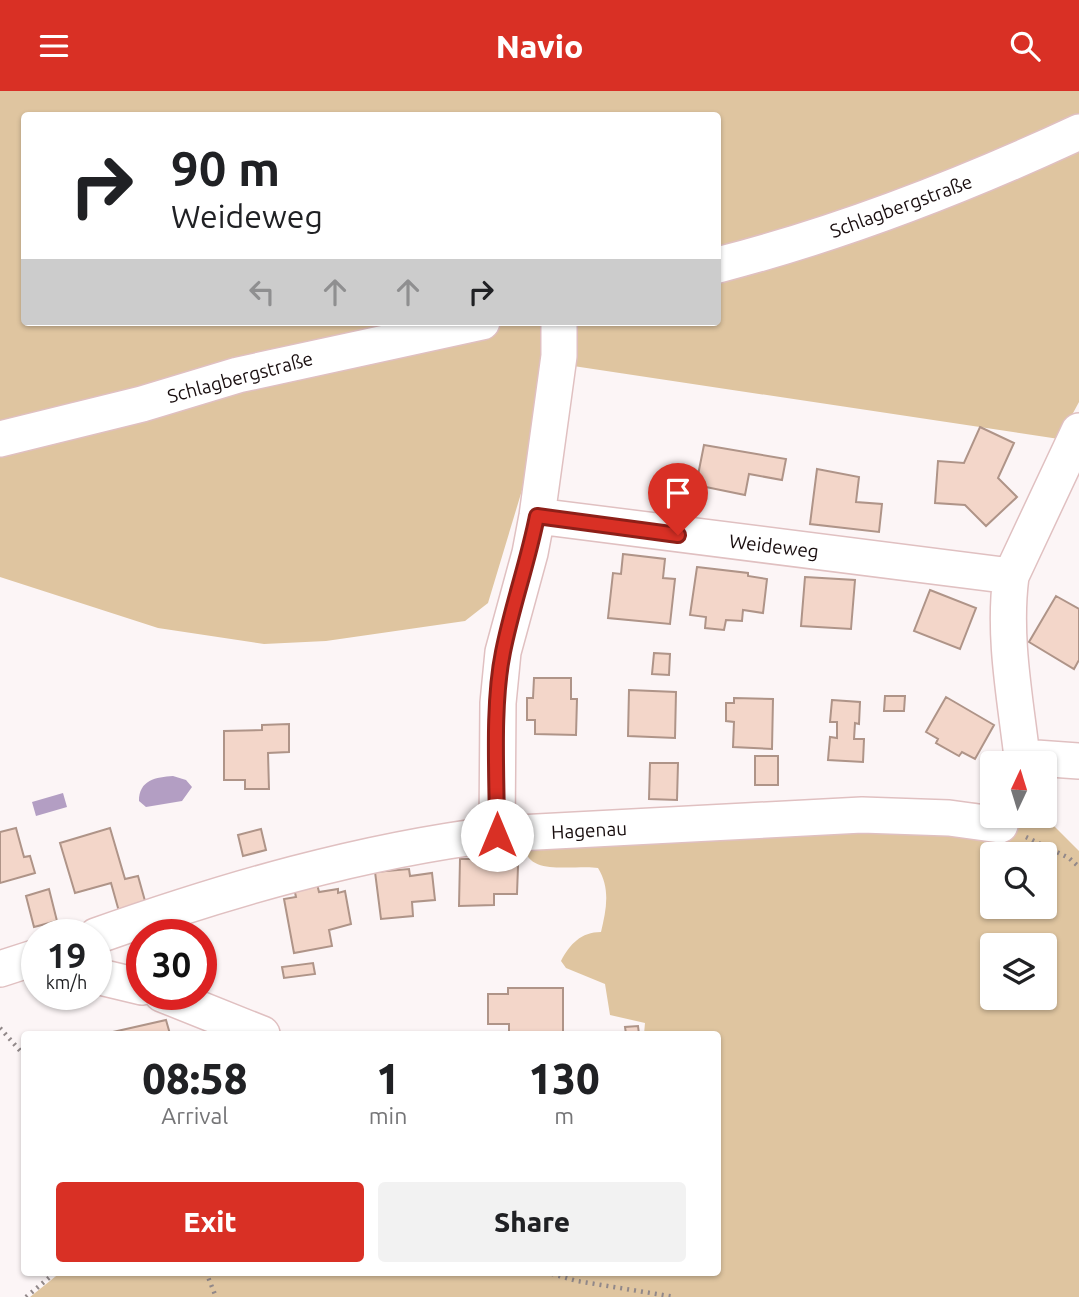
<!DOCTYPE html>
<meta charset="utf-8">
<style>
:root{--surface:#fff;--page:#f2f2f2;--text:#202124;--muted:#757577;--accent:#d93025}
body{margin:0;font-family:Ubuntu,sans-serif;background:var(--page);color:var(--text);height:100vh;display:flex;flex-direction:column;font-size:26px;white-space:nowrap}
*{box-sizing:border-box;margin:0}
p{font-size:23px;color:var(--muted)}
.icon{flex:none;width:38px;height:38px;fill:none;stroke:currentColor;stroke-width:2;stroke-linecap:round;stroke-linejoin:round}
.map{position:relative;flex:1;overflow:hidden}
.sheet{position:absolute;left:21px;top:940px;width:700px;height:245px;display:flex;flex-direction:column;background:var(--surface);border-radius:7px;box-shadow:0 2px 5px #0004}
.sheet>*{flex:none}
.top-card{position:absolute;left:21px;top:21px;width:700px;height:214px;border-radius:7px;box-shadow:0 2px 5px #0004;background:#fff;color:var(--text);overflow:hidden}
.needle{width:46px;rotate:4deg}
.fabs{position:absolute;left:980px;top:660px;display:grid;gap:14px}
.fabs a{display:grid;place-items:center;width:77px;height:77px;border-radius:7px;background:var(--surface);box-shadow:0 2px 5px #0004;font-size:35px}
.speed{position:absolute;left:21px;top:828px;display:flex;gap:14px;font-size:35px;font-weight:700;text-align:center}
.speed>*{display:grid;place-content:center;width:91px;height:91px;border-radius:50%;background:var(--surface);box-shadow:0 2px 5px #0004;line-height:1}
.speed small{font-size:18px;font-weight:400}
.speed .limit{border:10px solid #d22;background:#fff;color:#111}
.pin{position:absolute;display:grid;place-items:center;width:60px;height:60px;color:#fff;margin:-72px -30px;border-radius:50% 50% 50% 0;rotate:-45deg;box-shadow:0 0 7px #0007}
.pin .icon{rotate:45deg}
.me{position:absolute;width:77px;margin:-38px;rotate:0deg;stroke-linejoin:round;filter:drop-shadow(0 0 5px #0008)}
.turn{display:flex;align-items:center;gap:24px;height:147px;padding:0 35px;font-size:32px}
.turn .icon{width:91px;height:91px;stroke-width:2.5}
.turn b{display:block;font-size:49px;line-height:60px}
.lanes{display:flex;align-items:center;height:66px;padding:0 35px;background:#0003;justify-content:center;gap:35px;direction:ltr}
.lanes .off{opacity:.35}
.eta{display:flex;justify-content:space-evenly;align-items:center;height:119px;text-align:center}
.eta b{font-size:42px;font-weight:800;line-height:49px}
.action{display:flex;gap:14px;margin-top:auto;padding:14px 35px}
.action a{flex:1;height:80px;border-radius:7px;background:var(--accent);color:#fff;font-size:28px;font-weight:800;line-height:80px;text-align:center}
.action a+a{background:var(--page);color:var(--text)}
header{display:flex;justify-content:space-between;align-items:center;height:91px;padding:0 35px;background:var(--accent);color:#fff;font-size:32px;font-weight:800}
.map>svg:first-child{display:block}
</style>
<header><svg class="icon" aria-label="menu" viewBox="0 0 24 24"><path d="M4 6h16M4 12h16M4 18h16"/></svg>Navio<svg class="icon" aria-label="search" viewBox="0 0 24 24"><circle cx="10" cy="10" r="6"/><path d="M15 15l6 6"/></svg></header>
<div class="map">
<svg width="1079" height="1206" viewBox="0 0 1079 1206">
<rect width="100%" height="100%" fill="#fcf5f6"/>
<!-- forest -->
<path fill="#dfc5a0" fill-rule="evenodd" d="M0,0h1079v311l-20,37 -499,-75 -72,239 -23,18 -139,20 -62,3 -106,-16 -158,-51zM24,24h694v207h-694z
M938,709l54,4v11l52,1 35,35v446h-1049l31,-25h657v-238h-74l1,-11 -35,-8 -5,-31 -39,-16 -5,-7c9,-17 20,-29 40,-29 5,-22 10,-43 -3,-64 -20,-4 -70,9 -73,-20l72,-10zM992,763h53v53h-53zM992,854h53v52h-53z"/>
<!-- water -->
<path fill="#b39ec3" d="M173,685l13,4 6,7 -10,14 -36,6 -7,-6c0,-21 17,-24 34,-25z
M63,702l4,14 -31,9 -4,-14z"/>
<!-- building -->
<path fill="#f3d6c9" stroke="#af9488" stroke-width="2" d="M980,336l34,16 -16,35 19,19 -31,29 -21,-21 -30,-2 3,-42 26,2z
M704,354l82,14 -4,21 -33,-6 -4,21 -49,-10z
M817,378l42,8 -3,25 26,2 -3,28 -69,-8z
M623,463l42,5 -2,19 12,1 -5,45 -62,-6 5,-45 8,1z
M697,476l51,6v3l19,3 -4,34 -20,-3 -1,11 -16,-1 -2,10 -19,-2 1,-11 -16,-2z
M805,486l50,3 -4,49 -50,-3z
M930,499l46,18 -16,41 -46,-18z
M1056,505l23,13v51l-5,9 -45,-27z
M654,562l16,1 -1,21 -17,-1z
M534,587h37v21h6l-1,36 -41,-1v-14h-8v-22h6z
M629,599l47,2 -1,46 -47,-2z
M885,605h20l-1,15h-20z
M946,606l48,28 -19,34 -13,-7 -3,4 -23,-13 2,-4 -12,-7z
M734,607l39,1 -1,50 -39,-2 1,-25 -8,-1v-18h8z
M832,609l28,2 -1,22 -4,-1 -1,16h10l-1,23 -35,-2 2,-23 7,1v-16h-7z
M289,633v28l-21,1 1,36h-24v-9h-21v-49l38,-1v-5z
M755,665h23v29h-23z
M650,672h28l-1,37 -28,-1z
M16,737l8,29 6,-1 5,17 -35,10v-51z
M110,737l15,51 13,-3 9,32 -27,7 -9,-32 -36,10 -15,-50z
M261,738l5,21 -23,6 -5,-21z
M460,768h35l-1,7h24l-1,28h-23v11l-35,1z
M409,778l1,7 22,-3 3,27 -23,2 1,14 -32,3 -6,-47z
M317,793l2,8 19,-3v4l7,-2 6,33 -22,6 3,16 -38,7 -10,-54 12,-2 -2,-9z
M49,798l8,32 -23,6 -8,-31z
M313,872l2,11 -31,4 -2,-11z
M508,897h55v46h-54v-10h-21v-30h20z
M166,929l4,14h-66z
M638,935l1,8h-13l-1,-7z"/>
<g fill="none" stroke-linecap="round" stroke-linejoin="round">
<defs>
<path id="minor" d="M718,174c124,-32 245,-79 361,-133
M0,348l142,-35 96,-29 244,-53
M537,425l474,60
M1022,666l57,4
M1020,672l2,-6c-7,-60 -19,-121 -11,-181l68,-145
M497,743l1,-131 5,-51 27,-99 7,-37 22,-160v-34
M96,845c130,-46 264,-85 401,-102l365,-19 87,3 51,7 3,-10
M0,878l37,-12
M96,885l46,11
M162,903l100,40"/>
</defs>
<!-- minor casing -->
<use href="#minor" stroke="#e0c0c1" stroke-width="38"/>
<!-- path -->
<path stroke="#918889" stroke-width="4.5" stroke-dasharray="2 5" stroke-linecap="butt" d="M1026,746l43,21 10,9
M0,937l24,27
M206,1181l10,25
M545,1181l32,9 98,16
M26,1206l30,-25"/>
<!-- minor -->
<use href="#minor" stroke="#fff" stroke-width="35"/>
</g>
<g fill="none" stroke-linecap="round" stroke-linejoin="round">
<defs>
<path id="route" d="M497,744c0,-57 -5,-129 6,-183 9,-46 25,-90 34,-136l141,19"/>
</defs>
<!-- route casing -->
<use href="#route" stroke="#8d1f18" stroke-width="18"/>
<!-- route -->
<use href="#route" stroke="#d93025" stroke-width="12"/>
</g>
<g text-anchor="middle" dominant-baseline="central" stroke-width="6" stroke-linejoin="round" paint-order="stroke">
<!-- street labels -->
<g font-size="19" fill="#190e0f" stroke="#fff">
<text transform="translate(901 115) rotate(-20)">Schlagbergstraße</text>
<text transform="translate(240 286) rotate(-15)">Schlagbergstraße</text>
<text transform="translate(774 455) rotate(7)">Weideweg</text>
<text transform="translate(589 739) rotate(-3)">Hagenau</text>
</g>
</g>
</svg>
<div class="fabs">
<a><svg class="needle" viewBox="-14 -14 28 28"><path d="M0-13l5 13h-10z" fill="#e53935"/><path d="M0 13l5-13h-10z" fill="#757577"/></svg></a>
<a><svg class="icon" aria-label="search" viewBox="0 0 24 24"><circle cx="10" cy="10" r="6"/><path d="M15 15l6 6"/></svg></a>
<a><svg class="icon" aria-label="layers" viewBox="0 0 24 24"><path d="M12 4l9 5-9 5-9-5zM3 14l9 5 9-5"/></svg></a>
</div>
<div class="speed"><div>19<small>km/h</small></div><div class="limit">30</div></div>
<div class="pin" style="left:678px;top:444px;background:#d93025"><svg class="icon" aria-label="arrive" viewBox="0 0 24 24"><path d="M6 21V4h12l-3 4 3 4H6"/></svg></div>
<svg class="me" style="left:497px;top:744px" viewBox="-20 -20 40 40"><circle r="19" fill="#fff"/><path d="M0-13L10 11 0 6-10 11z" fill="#d93025"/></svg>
<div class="top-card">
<div class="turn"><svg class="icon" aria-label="right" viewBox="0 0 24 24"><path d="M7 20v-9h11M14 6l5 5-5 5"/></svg><div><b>90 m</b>Weideweg</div></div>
<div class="lanes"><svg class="icon off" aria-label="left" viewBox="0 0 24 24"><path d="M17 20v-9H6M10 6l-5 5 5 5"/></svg><svg class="icon off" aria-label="ahead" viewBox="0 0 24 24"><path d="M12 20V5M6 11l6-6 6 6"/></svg><svg class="icon off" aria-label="ahead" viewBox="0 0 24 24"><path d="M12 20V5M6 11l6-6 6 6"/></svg><svg class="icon" aria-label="right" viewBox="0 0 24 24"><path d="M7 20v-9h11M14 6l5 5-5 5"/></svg></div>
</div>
<section class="sheet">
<div class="eta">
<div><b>08:58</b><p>Arrival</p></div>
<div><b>1</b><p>min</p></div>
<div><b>130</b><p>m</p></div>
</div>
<div class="action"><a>Exit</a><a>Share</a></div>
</section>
</div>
